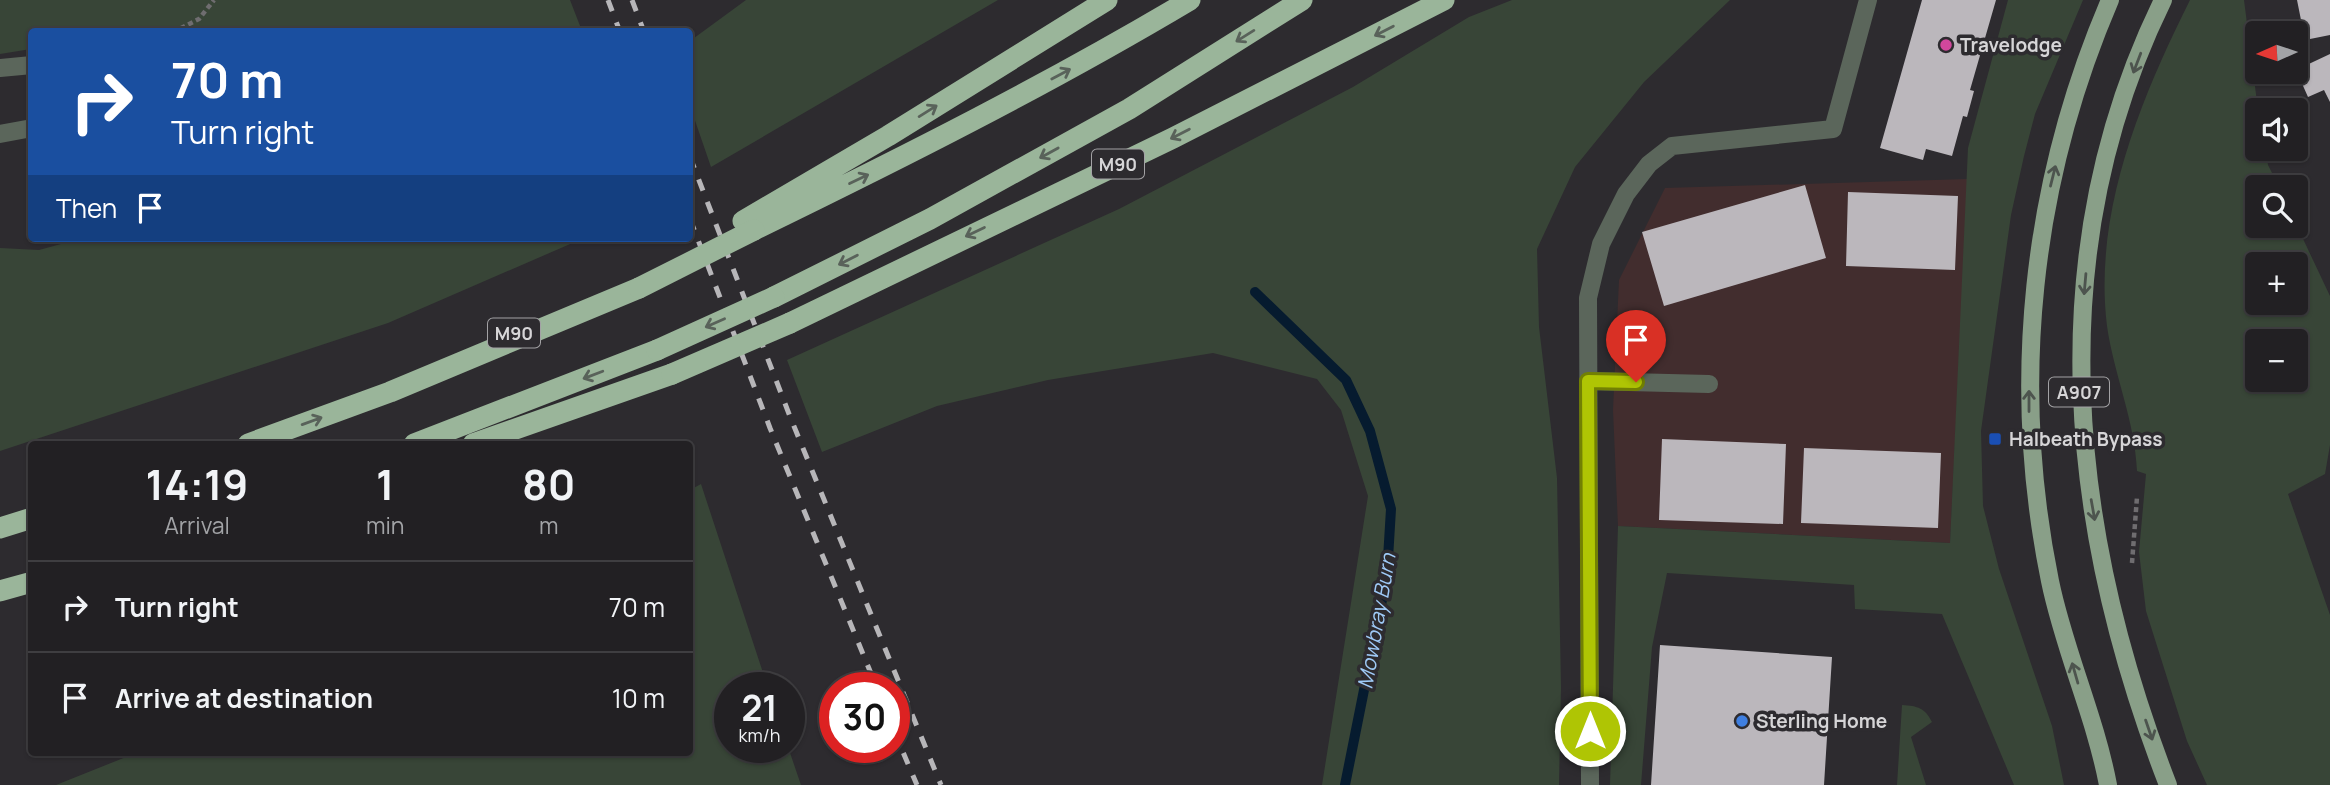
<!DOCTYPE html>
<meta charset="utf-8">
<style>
:root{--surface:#222023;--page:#2e2d30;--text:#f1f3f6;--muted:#a2a3a6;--line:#3f3e41}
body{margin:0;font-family:Manrope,sans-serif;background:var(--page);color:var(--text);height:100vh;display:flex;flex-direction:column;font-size:26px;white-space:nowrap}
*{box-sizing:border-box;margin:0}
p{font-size:23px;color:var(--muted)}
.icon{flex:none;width:38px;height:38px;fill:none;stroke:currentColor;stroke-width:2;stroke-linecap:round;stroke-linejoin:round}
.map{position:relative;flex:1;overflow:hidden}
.details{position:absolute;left:28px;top:441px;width:665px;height:315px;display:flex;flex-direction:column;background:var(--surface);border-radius:7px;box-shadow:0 2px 5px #0004,0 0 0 2px var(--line)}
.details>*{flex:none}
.top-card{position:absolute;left:28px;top:28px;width:665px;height:214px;border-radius:7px;box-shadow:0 2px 5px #0004,0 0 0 2px var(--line);background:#1a4fa0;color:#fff;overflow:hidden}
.needle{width:46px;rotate:267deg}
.tools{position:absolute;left:2245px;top:21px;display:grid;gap:14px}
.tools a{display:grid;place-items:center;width:63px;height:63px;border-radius:7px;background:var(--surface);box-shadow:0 2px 5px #0004,0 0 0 2px var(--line);font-size:35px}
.speed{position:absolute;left:714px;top:672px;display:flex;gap:14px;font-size:35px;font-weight:700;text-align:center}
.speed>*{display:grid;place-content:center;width:91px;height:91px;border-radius:50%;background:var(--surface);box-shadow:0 2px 5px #0004,0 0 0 2px var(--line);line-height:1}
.speed small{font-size:18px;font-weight:400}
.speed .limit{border:10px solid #d22;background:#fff;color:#111}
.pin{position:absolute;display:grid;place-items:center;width:60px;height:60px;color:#fff;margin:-72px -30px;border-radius:50% 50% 50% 0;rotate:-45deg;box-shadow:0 0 7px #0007}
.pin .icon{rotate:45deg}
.me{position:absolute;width:77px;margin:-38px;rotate:0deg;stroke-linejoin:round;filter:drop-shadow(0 0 5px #0008)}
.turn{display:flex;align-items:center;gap:24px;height:147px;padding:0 28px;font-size:32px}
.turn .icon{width:91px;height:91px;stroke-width:2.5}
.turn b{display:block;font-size:49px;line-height:60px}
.then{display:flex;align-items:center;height:66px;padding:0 28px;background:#0003;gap:14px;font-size:26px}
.eta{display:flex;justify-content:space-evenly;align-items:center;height:119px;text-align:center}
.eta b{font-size:42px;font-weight:700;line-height:49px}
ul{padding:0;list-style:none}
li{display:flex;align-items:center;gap:21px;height:91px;padding:0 28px;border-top:2px solid var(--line)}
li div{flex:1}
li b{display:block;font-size:26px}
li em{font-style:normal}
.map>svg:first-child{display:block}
</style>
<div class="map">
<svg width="2330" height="785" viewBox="0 0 2330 785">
<rect width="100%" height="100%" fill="#2d2b2f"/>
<!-- commercial -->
<path fill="#422d2e" d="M1968,179l-18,364 -332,-17 -5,-116 6,-130 46,-92z"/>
<!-- green -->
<path fill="#384537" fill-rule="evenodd" d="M0,0h570l12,31 -550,1 -1,17 -31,5z
M746,0h252l-287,167 -21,-61v-65z
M1512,0h218l-86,82 -69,85 -38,82 2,78 18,151 4,209 -2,98h-237l46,-289 -27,-86 -24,-31 -104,-26 -165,27 -111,26 -115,46 -35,-92 332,-151 234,-122 116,-70z
M2008,0h75l-48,114 -11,42 -13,59 -30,216 2,75 16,63 53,157 12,59h-50l-72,-171 -87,-5 -1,-24 -187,-12 -15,74 -11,138h-31l8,-259 332,17 18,-395z
M2190,0h54l14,110v39h7l3,16 11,22h-21v39l38,-2 34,72v149l-5,29 -37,20 42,121v170h-123l-20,-44 -41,-130 -7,-59 7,-78 -9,-3c-2,-50 -23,-96 -30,-145 -14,-113 34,-228 83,-326zM2258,264h38v39h-38zM2258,341h38v39h-38z
M83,238h501l-196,85 -388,128v-203l39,2z
M701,484l67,204h-38v59h58l13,38h-745l80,-32 554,-1v-262z
M1902,705c16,1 23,3 30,17l-21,15 15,48h-29z"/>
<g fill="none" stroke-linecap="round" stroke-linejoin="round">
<!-- stream -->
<path stroke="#061b2f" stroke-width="10" d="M1255,292l91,88 24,51 21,78 -4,66 -42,210"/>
</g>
<!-- building -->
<path fill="#bbb7bc" d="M1922,0h74l-26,90 4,1 -7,26 -4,-1 -11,40 -26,-7 -3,11 -43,-12z
M2297,0h33v35l-25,5z
M2330,54v48l-6,-12 -16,7 -12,-27z
M1805,185l21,73 -162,48 -22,-74z
M1848,192l110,4 -3,74 -109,-4z
M1662,439l124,5 -3,80 -124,-4z
M1804,448l137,5 -3,75 -137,-5z
M1660,645l172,12 -8,128h-173z"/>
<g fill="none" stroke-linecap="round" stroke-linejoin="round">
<!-- path -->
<path stroke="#6f6d70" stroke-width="4.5" stroke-dasharray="5 3.5" stroke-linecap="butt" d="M173,32l26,-13 15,-19
M2132,563l5,-66"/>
<!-- minor -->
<path stroke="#5b665b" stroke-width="18" d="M0,68l32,-3
M0,134l32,-6
M1588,381l121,3
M1590,785l-2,-487 13,-54 25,-50 23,-30 23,-18 161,-17 35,-129"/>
<!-- major -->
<path stroke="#899f88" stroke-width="18" d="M2163,0c-124,253 -94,530 5,785
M2108,785c-13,-69 -44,-135 -58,-204 -40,-196 -19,-397 60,-581"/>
<!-- highway -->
<path stroke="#9ab59a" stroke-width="21" d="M743,221l145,-85 219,-136
M754,230c148,-72 295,-146 436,-230
M774,297l156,-78 199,-110 173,-109
M790,323l383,-185 271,-138
M248,444l142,-52 249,-104
M414,444l243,-94
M473,444l199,-70
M0,528l32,-10
M0,591l32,-9"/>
<!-- rail -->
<path stroke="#b7b6b9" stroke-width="5" stroke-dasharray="12 12" stroke-linecap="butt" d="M608,0l12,32
M632,0l12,32
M690,157l101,262 150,366
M690,219l80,209 107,260
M894,731l23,54"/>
<!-- highway-bridge -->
<path stroke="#9ab59a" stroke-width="21" d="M639,288l115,-58
M657,350l117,-53
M672,374l118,-51"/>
</g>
<!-- one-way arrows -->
<defs><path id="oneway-shaft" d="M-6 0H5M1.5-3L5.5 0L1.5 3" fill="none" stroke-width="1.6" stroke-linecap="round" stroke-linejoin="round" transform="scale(1.75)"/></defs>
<g stroke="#59625a">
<use href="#oneway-shaft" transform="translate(1384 31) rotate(153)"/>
<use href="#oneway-shaft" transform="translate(1245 36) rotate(148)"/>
<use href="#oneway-shaft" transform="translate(1061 74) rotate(-28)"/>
<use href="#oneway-shaft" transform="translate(928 111) rotate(-32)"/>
<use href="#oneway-shaft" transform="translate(1180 134) rotate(153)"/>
<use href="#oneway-shaft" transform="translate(1049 153) rotate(151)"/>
<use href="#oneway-shaft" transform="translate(859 179) rotate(-26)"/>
<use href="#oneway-shaft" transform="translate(975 232) rotate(154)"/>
<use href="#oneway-shaft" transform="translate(848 260) rotate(153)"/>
<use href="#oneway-shaft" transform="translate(715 323) rotate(156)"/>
<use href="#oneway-shaft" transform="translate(593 375) rotate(159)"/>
<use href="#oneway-shaft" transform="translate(312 421) rotate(-20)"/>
</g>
<g stroke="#4d544e">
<use href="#oneway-shaft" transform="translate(2137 63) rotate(111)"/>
<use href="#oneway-shaft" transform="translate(2053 176) rotate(-76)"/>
<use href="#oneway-shaft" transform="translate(2085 284) rotate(95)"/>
<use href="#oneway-shaft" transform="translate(2029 401) rotate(-90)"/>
<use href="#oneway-shaft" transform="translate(2093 510) rotate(80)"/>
<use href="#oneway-shaft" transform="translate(2075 673) rotate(-106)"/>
<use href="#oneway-shaft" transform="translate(2149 730) rotate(71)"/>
</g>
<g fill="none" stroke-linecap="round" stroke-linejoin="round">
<defs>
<path id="route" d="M1590,731l-2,-350 48,1"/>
</defs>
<!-- route casing -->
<use href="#route" stroke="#728003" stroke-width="18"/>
<!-- route -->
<use href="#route" stroke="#afc504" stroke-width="12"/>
</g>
<!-- markers -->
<circle fill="#d1479c" stroke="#2d2b2f" stroke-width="2.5" cx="1946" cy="45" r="7"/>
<rect fill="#1a4fb4" stroke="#2d2b2f" stroke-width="2.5" x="1988" y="432" width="14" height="14" rx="3.5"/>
<circle fill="#3f7fe0" stroke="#2d2b2f" stroke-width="2.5" cx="1742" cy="721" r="7"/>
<g text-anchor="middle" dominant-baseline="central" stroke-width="7" stroke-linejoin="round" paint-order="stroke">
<!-- shield labels -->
<g fill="#2d2b2f" stroke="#a3a2a5" stroke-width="2">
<rect x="1092" y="149.5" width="52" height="29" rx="5"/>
<rect x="488" y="318.5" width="52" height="29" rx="5"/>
<rect x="2049" y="377.5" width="60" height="29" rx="5"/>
</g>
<g font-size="18" font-weight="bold" fill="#d6d5d7">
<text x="1118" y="164">M90</text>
<text x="514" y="333">M90</text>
<text x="2079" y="392">A907</text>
</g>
<!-- poi labels -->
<g font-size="19" font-weight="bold" fill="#d6d5d7" stroke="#2d2b2f" text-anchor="start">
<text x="1960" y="45">Travelodge</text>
<text x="2009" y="439">Halbeath Bypass</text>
<text x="1756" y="721">Sterling Home</text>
</g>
<!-- water labels -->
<g font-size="21" font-style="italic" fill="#9fcaf7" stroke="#2d2b2f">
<text transform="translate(1376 621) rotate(-80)">Mowbray Burn</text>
</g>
</g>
</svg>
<div class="tools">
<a><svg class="needle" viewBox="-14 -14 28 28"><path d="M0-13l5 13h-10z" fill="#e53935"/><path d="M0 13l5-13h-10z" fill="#a2a3a6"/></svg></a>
<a><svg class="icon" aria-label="sound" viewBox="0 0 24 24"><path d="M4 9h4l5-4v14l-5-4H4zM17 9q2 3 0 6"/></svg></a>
<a><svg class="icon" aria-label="search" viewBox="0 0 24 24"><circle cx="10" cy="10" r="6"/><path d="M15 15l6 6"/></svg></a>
<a>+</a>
<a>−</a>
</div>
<div class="speed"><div>21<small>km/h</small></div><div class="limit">30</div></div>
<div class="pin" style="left:1636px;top:382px;background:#d93025"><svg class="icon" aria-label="arrive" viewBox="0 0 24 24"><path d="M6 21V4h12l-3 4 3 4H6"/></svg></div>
<svg class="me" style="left:1590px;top:731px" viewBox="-20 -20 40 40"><circle r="17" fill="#afc504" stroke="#fff" stroke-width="3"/><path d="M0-11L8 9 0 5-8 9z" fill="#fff"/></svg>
<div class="top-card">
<div class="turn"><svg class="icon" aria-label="right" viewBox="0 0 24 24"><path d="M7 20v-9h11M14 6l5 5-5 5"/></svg><div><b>70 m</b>Turn right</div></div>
<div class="then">Then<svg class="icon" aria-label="arrive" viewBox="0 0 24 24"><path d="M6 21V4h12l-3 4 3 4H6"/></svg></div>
</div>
<section class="details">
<div class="eta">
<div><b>14:19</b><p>Arrival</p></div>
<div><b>1</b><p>min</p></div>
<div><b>80</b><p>m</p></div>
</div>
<ul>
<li><svg class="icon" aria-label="right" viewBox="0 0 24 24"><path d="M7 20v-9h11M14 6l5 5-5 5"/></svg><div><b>Turn right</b></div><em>70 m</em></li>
<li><svg class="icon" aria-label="arrive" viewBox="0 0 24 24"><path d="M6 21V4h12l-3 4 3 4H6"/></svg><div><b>Arrive at destination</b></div><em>10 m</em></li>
</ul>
</section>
</div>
